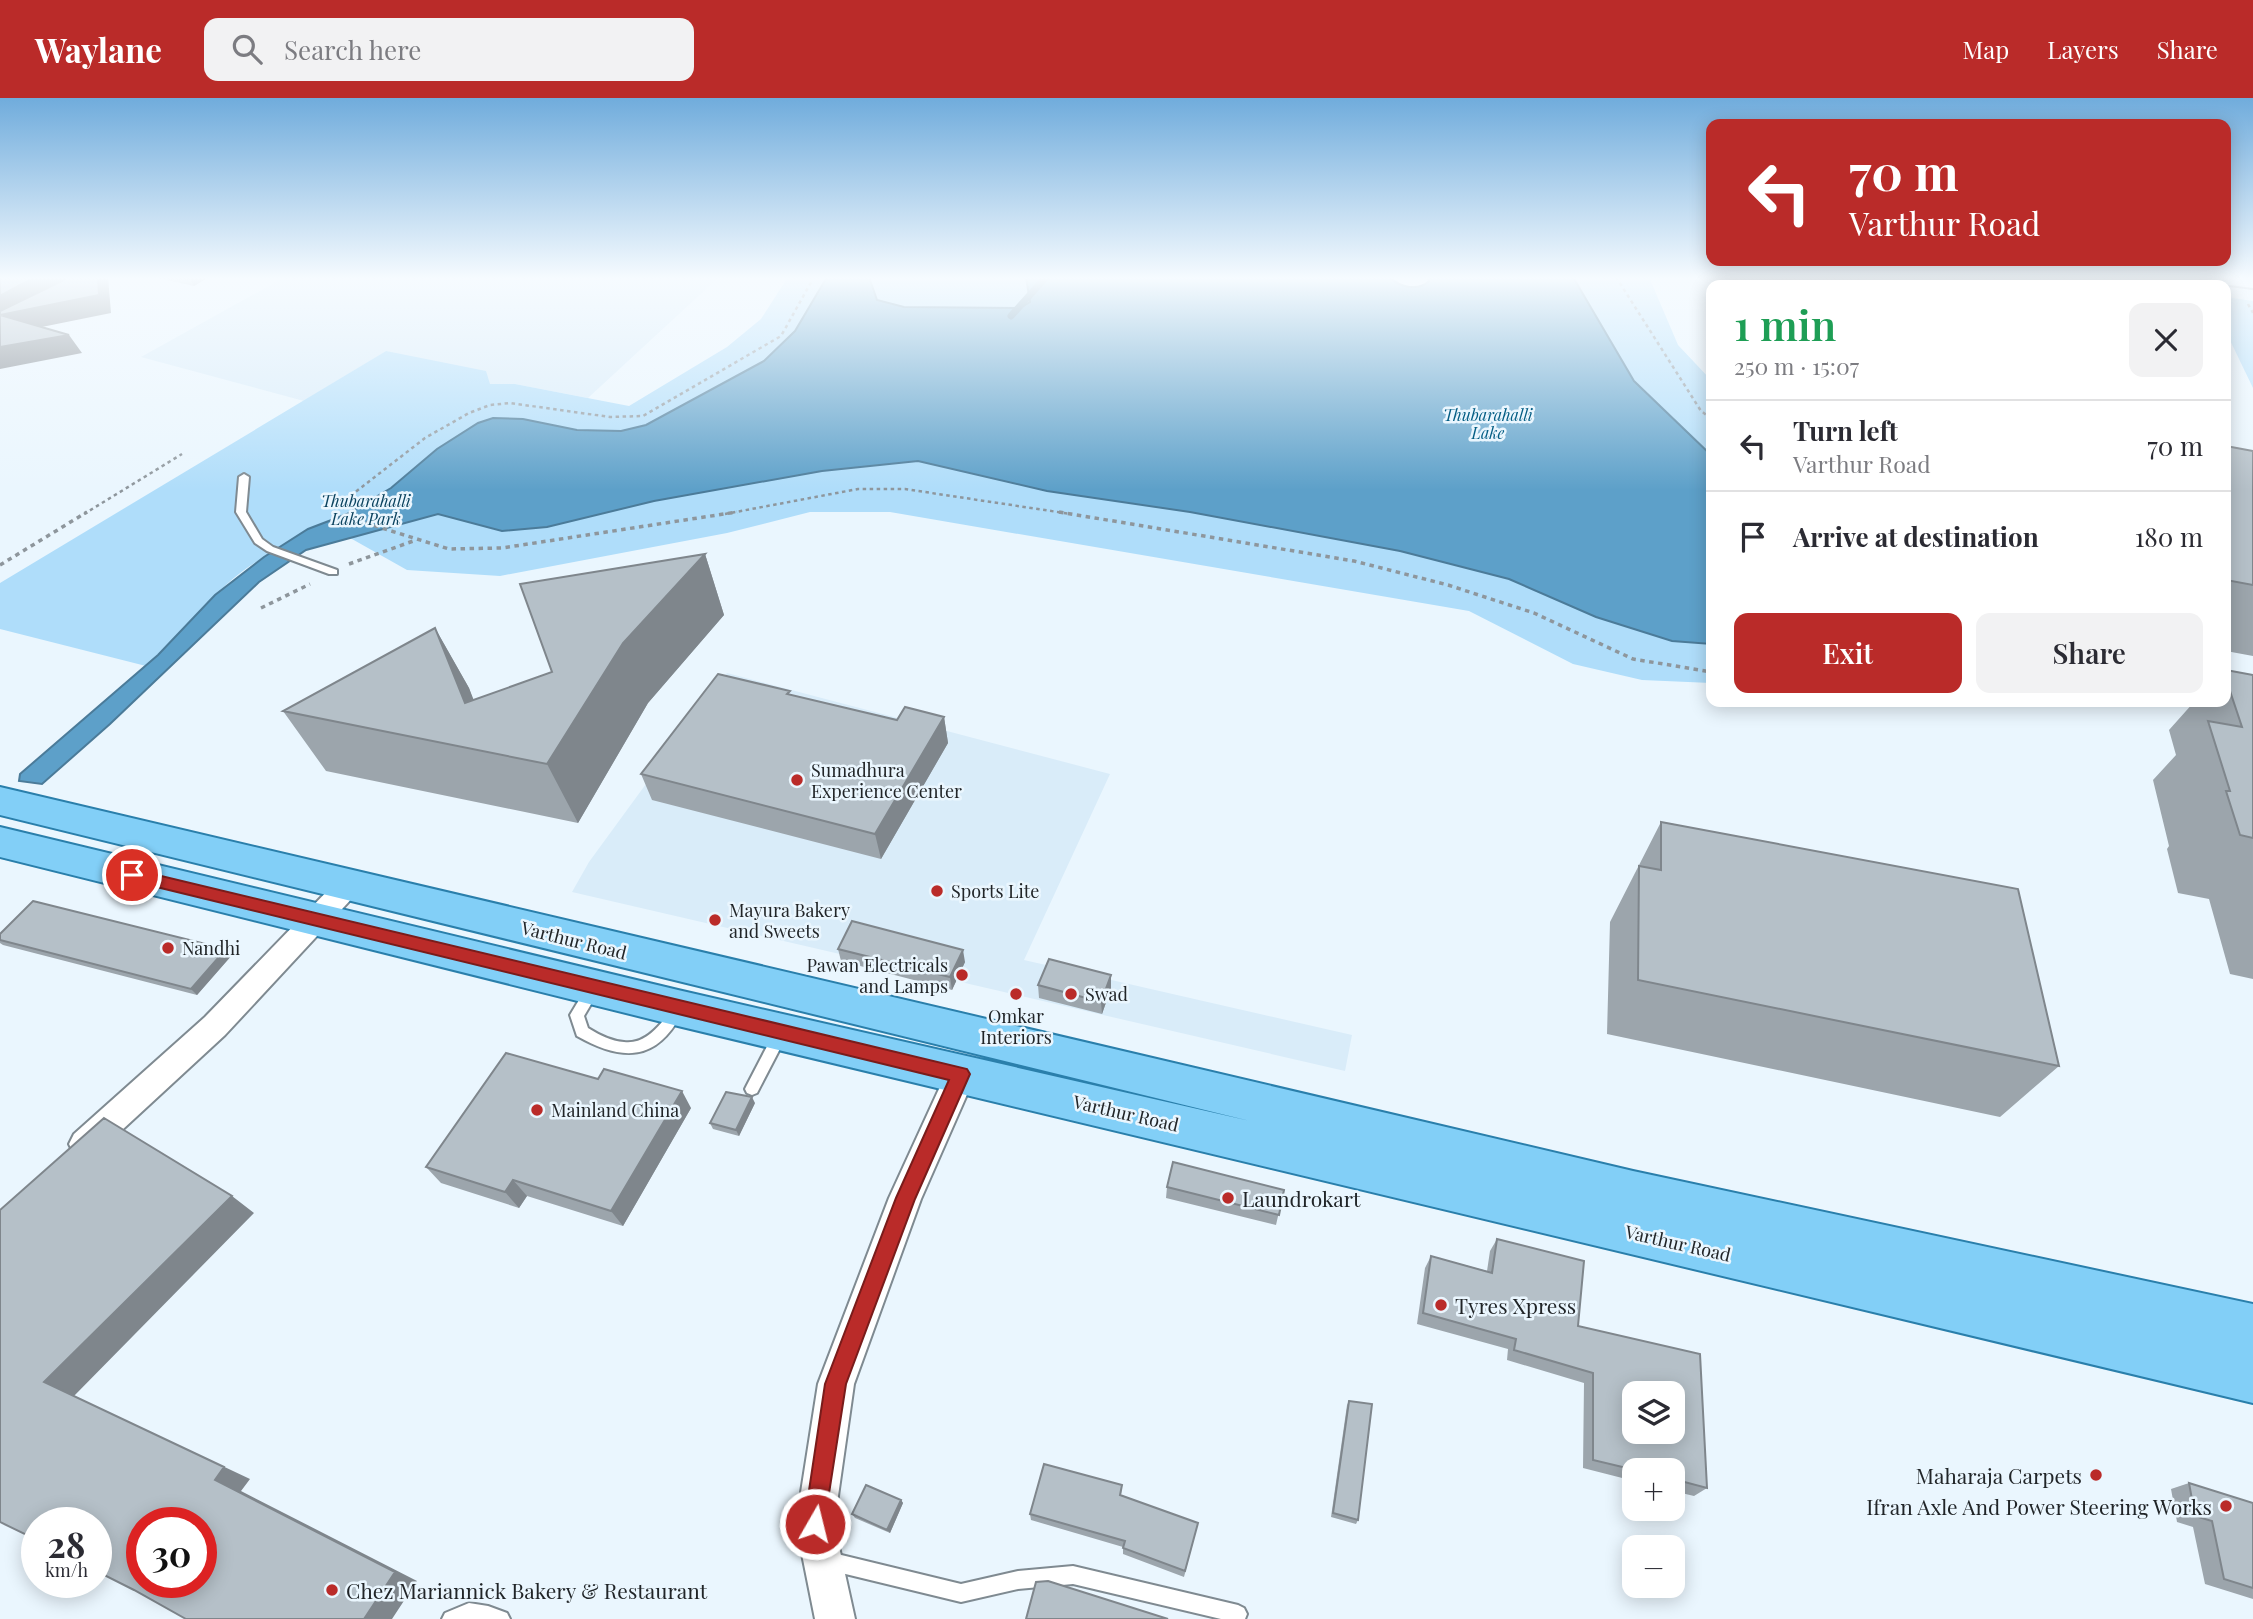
<!DOCTYPE html>
<meta charset="utf-8">
<style>
:root{--surface:#fff;--page:#f2f2f3;--text:#2b2b33;--muted:#7c7c81;--line:#e1e1e2;--accent:#ba2b29}
body{margin:0;font-family:"Playfair Display",serif;background:var(--page);color:var(--text);height:100vh;display:flex;flex-direction:column;font-size:26px;white-space:nowrap}
*{box-sizing:border-box;margin:0}
p{font-size:23px;color:var(--muted)}
.icon{flex:none;width:38px;height:38px;fill:none;stroke:currentColor;stroke-width:2;stroke-linecap:round;stroke-linejoin:round}
.map{position:relative;flex:1;overflow:hidden}
.panel{position:absolute;left:1706px;top:182px;width:525px;height:427px;display:flex;flex-direction:column;background:var(--surface);border-radius:14px;box-shadow:0 4px 18px #0003}
.panel>*{flex:none}
.guide{position:absolute;left:1706px;top:21px;width:525px;height:147px;border-radius:14px;box-shadow:0 4px 18px #0003;background:#ba2b29;color:#fff;overflow:hidden}
.buttons{position:absolute;left:1622px;top:1283px;display:grid;gap:14px}
.buttons a{display:grid;place-items:center;width:63px;height:63px;border-radius:14px;background:var(--surface);box-shadow:0 4px 18px #0003;font-size:35px}
.speed{position:absolute;left:21px;top:1409px;display:flex;gap:14px;font-size:35px;font-weight:700;text-align:center}
.speed>*{display:grid;place-content:center;width:91px;height:91px;border-radius:50%;background:var(--surface);box-shadow:0 4px 18px #0003;line-height:1}
.speed small{font-size:18px;font-weight:400}
.speed .limit{border:10px solid #d22;background:#fff;color:#111}
.pin{position:absolute;display:grid;place-items:center;width:60px;height:60px;color:#fff;margin:-30px;border:4px solid #fff;border-radius:50%;box-shadow:0 2px 7px #0007}
.me{position:absolute;width:77px;margin:-38px;rotate:8deg;stroke-linejoin:round;filter:drop-shadow(0 0 5px #0008)}
.turn{display:flex;align-items:center;gap:24px;height:147px;padding:0 28px;font-size:32px}
.turn .icon{width:91px;height:91px;stroke-width:2.5}
.turn b{display:block;font-size:49px;line-height:60px}
.round{display:grid;place-items:center;flex:none;width:74px;height:74px;border-radius:14px;background:var(--page)}
.overview{display:flex;align-items:center;justify-content:space-between;height:119px;padding:0 28px}
h1{font-size:42px;font-weight:600;line-height:52px;color:#1e9e55}
.primary-button{display:flex;gap:14px;margin-top:auto;padding:14px 28px}
.primary-button a{flex:1;height:80px;border-radius:14px;background:var(--accent);color:#fff;font-size:28px;font-weight:600;line-height:80px;text-align:center}
.primary-button a+a{background:var(--page);color:var(--text)}
ul{padding:0;list-style:none}
li{display:flex;align-items:center;gap:21px;height:91px;padding:0 28px;border-top:2px solid var(--line)}
li div{flex:1}
li b{display:block;font-size:26px}
li em{font-style:normal}
header{display:flex;align-items:center;gap:42px;box-sizing:border-box;height:98px;padding:0 35px;background:var(--accent);color:#fff}
header strong{font-size:33px}
nav{display:flex;gap:38px;margin-inline-start:auto;font-size:24px}
.search{width:490px;height:63px;background:var(--page);display:flex;align-items:center;gap:18px;box-sizing:border-box;padding:0 24px;border-radius:14px;color:var(--muted);font-size:26px}
.map>svg:first-child{display:block}
</style>
<header>
<strong>Waylane</strong>
<div class="search"><svg class="icon" aria-label="search" viewBox="0 0 24 24"><circle cx="10" cy="10" r="6"/><path d="M15 15l6 6"/></svg>Search here</div>
<nav><a>Map</a><a>Layers</a><a>Share</a></nav>
</header>
<div class="map">
<svg width="2253" height="1521" viewBox="0 0 2253 1521">
<rect width="100%" height="100%" fill="#eaf6fe"/>
<!-- built -->
<path fill="#d9ecf9" d="M285,179h434l-131,121 -73,-14h-26l-103,-33 -82,50 -163,-44z
M727,575l383,101 -86,186 328,75 -7,36 -773,-179 17,-30z"/>
<!-- green -->
<path fill="#afddfa" d="M788,179h39l-32,54 -31,30 -118,64 -25,6 -44,-1 -54,-11 -85,94 64,18 45,-4 107,-26 168,-30 96,-10 129,30 143,21 210,39 109,28 87,38 76,24 39,3v39l-69,-3 -69,-16 -104,-53 -579,-99h-80l-83,21 -227,43 -93,-6 -71,-40c-23,8 -49,15 -71,27 -46,24 -80,75 -119,109l-146,-37v-46l386,-232 100,20 4,13h25l114,22 98,-59 34,-28z
M869,179h157l4,25 -10,6 -116,-1 -27,-7z
M1573,179h76l29,68 33,35v75l-77,-74z
M1853,179h278l44,8h-321z
M2226,199l27,4v87l-27,-56z"/>
<!-- water -->
<path fill="#5da0c9" stroke="#4b7b99" stroke-width="2" d="M827,179h42l8,23 27,7 116,1 10,-6 -4,-25h364c10,11 29,14 39,4l-1,-4h145l61,104 77,74v189l-39,-3 -76,-24 -87,-38 -109,-28 -210,-39 -143,-21 -129,-30 -96,10 -168,30 -107,26 -45,4 -64,-17 -132,36 -47,32 -149,142 -68,60 -23,-3 1,-7 138,-119 57,-60 49,-38 44,-28 39,-15 44,-26 46,-39 41,-26 15,-5 30,1 54,11 44,1 25,-6 118,-64 31,-30z"/>
<g fill="none" stroke-linecap="round" stroke-linejoin="round">
<!-- stream -->
<path stroke="#4b7b99" stroke-width="7" d="M1011,218l35,-39"/>
<defs>
<path id="service" d="M244,376l5,3 -3,35 16,27 11,8 64,23v4h-8l-62,-23 -12,-8 -19,-31 3,-35z
M593,885l5,2 2,4 -16,27 4,12c11,7 23,13 36,14 16,2 28,-8 38,-20 3,-4 5,-11 9,-14 4,-4 5,-2 10,-1l2,4c-26,51 -60,51 -106,25l-7,-21 18,-30z
M780,931l5,2 2,4 -2,4 -28,54 -5,2 -5,-2 -2,-4 2,-4 28,-54z
M829,1454l132,32 57,-13 55,-5 165,39 6,3 3,6 -2,5h-24l-148,-35 -55,5 -57,13 -132,-32 -6,-3 -3,-6 3,-6z
M469,1505l19,3 19,7 3,6h-68l3,-6z"/>
<path id="minor" d="M2198,179l55,1v10l-47,-6z
M347,778l9,4 4,7 -4,7 -131,141 -129,119 -11,4 -11,-4 -5,-10 5,-10 131,-117 133,-137z
M961,963l11,4 4,9 -55,125 -67,185 -20,140 21,95h-40l-19,-95 22,-140 71,-186 61,-133z"/>
<path id="primary" d="M0,689l1633,384 620,133v99l-1575,-377 -678,-169v-30l678,163 572,131 -1250,-306z"/>
</defs>
<!-- service casing -->
<use href="#service" stroke="#7f8a91" stroke-width="4"/>
<!-- minor casing -->
<use href="#minor" stroke="#7f8a91" stroke-width="4"/>
<!-- primary casing -->
<use href="#primary" stroke="#2a7fab" stroke-width="4"/>
<!-- path-far1 -->
<path stroke="#8e969c" stroke-width="2.5" stroke-dasharray="3.5 3.5" stroke-linecap="butt" d="M1616,179l85,134 11,8
M2248,206l5,9
M84,416l98,-60
M354,416l-4,-3 -1,-14 76,-59 44,-25 21,-8 20,-2 100,14 33,-1 138,-80 33,-59
M725,416l133,-25h47l166,25"/>
<!-- path -->
<path stroke="#8e969c" stroke-width="3.5" stroke-dasharray="4.5 4.5" stroke-linecap="butt" d="M351,414l18,12 80,25 53,-1 235,-36
M1059,414l295,49 94,24 86,28 99,46 79,13
M349,466l67,-24
M0,467l87,-53
M261,510l49,-24"/>
<!-- service -->
<use href="#service" fill="#fff" fill-rule="evenodd"/>
<!-- minor -->
<use href="#minor" fill="#fff" fill-rule="evenodd"/>
<!-- primary -->
<use href="#primary" fill="#82cff7" fill-rule="evenodd"/>
</g>
<!-- wall -->
<path fill="#9ca5ac" d="M154,179h55l-15,9z
M1733,179h125l1,8h-126z
M2226,348l27,5v205l-27,-5z
M705,456l19,61 -76,88 -70,120 -252,-52 -43,-60 152,-83 34,60 4,12 79,-28z
M2226,572l27,5v304l-23,-5 -21,-75 -31,-6 -11,-44 2,-3 -16,-66 23,-25 -7,-25 25,-28h32z
M791,597l106,25 47,-3 4,26 -67,116 -229,-59 -11,-26z
M1661,724l398,244 -59,51 -393,-83 3,-112z
M0,836l232,21 -35,40 -194,-50 -3,-2z
M838,851l127,13 -13,28 -111,-29z
M1111,877v13l-9,26 -63,-16 -1,-13z
M598,981l93,29 -68,118 -96,-30 -8,12 -78,-25 -15,-16z
M755,1005l-16,33 -26,-7 -3,-6z
M1167,1089l117,3 -8,35 -110,-27z
M1497,1141l81,87 129,162 -13,8 -21,-5v-21h-39v11l-51,-13 1,-85 -77,-23 1,-11 -91,-25 8,-56 6,-12 56,15 3,-20z
M1349,1303l9,119 -2,4 -25,-7 16,-112z
M2189,1385l64,20v96l-48,-15 -12,-57 -16,-5 -6,-33z
M1122,1387l-1,10 77,28 -14,54 -61,-23v-7l-92,-27 -1,-6z
M901,1402l2,3 -13,30 -35,-15 -3,-4z"/>
<!-- shaded-wall -->
<path fill="#7f868c" d="M35,179h73l3,36 -99,20 -12,-12v-25z
M189,179h20l-15,9z
M69,237l13,18 -82,16v-22z
M705,456l19,61 -76,88 -70,120 -31,-59 76,-121z
M435,530l34,60 26,66 -30,-51z
M944,619l4,26 -67,116 -6,-25z
M226,851l6,6 -35,40 -6,-6z
M963,852l2,12 -13,28 -2,-13z
M1111,877v13l-9,26 -1,-12z
M682,993l9,17 -68,118 -12,-15z
M752,999l3,6 -16,33 -3,-6z
M513,1082l14,16 -8,12 -14,-16z
M232,1098l22,17 -180,183 176,83 -9,12 176,90 -25,38h-28l-149,-139 -171,-98z
M901,1402l2,3 -13,30 -3,-3z"/>
<!-- building -->
<path fill="#b5c0c8" stroke="#7f868c" stroke-width="2" fill-rule="evenodd" d="M0,179h35l-35,19z
M65,179h33l1,18 -99,20v-4l64,-31z
M1769,179h89l1,8h-35z
M0,217l69,20 -69,12z
M2226,348l27,5v134l-27,-5z
M705,456l-82,89 -76,121 -264,-53 152,-83 30,75 87,-31 -32,-88z
M2226,572l27,5v163l-13,-3 -14,-44h4l-22,-70 34,6 -16,-48z
M718,576l72,17 -3,3 110,26 8,-13 39,10 -69,117 -234,-60z
M1661,724l357,67 41,177 -421,-86 1,-114 22,4z
M33,803l193,48 -35,40 -191,-49v-6z
M852,823l111,29 -13,27 -112,-28z
M1049,861l62,16 -10,27 -63,-17z
M506,955l92,26 6,-10 78,22 -71,120 -98,-31 -8,12 -79,-25z
M726,994l26,5 -16,33 -26,-7z
M104,1020l128,78 -188,186 180,85 -9,13 180,92 -31,47h-178l-52,-29 -38,-19v-49h-59v18l-37,-18v-312zM142,1424h59v60h-59z
M1173,1064l111,28 -5,25 -112,-28z
M1497,1141l87,22 -6,65 122,28 7,134 -34,-9v-9h-38l-42,-10v-87l-79,-23 2,-11 -93,-26 8,-57 61,17zM1634,1295h39v39h-39z
M1349,1303l23,3 -14,116 -25,-7z
M1044,1366l78,21 -2,10 78,28 -13,48 -62,-23 2,-7 -95,-27z
M2189,1385l64,20v85l-29,-9 -12,-58 -17,-5z
M866,1387l35,15 -14,30 -35,-16z
M1048,1483l120,38h-142l10,-37z"/>
<!-- sky -->
<linearGradient id="sky" x2="0" y2="1"><stop stop-color="#70acdc"/><stop offset="0.46" stop-color="#f6fbff"/><stop offset="1" stop-color="#f6fbff" stop-opacity="0"/></linearGradient>
<rect width="2253" height="392" fill="url(#sky)"/>
<!-- route -->
<path fill="#ba2b29" stroke="#791c1b" stroke-width="2" d="M132,771l835,200 3,5 -55,125 -69,185 -23,148 -8,3 -8,-3 -3,-8 21,-140 71,-186 53,-118 -817,-199 -8,-6z"/>
<!-- markers -->
<g fill="#ba2b29" stroke="#eaf6fe" stroke-width="2.5">
<circle cx="797" cy="682" r="7"/>
<circle cx="937" cy="793" r="7"/>
<circle cx="715" cy="822" r="7"/>
<circle cx="168" cy="850" r="7"/>
<circle cx="962" cy="877" r="7"/>
<circle cx="1016" cy="896" r="7"/>
<circle cx="1071" cy="896" r="7"/>
<circle cx="537" cy="1012" r="7"/>
<circle cx="1228" cy="1100" r="7"/>
<circle cx="1441" cy="1207" r="7"/>
<circle cx="2096" cy="1377" r="7"/>
<circle cx="2226" cy="1408" r="7"/>
<circle cx="332" cy="1492" r="7"/>
</g>
<g text-anchor="middle" dominant-baseline="central" stroke-width="5" stroke-linejoin="round" paint-order="stroke">
<!-- far-water labels -->
<g font-size="16" font-style="italic" fill="#035d84" stroke="#eaf6fe">
<text x="1488" y="316">Thubarahalli<tspan x="1488" dy="18">Lake</tspan></text>
</g>
<!-- far-park labels -->
<g font-size="16" font-style="italic" fill="#0a425e" stroke="#eaf6fe">
<text x="366" y="402">Thubarahalli<tspan x="366" dy="18">Lake Park</tspan></text>
</g>
<!-- poi labels -->
<g font-size="18" fill="#212528" stroke="#eaf6fe" text-anchor="start">
<text x="811" y="672">Sumadhura<tspan x="811" dy="21">Experience Center</tspan></text>
<text x="951" y="793">Sports Lite</text>
<text x="729" y="812">Mayura Bakery<tspan x="729" dy="21">and Sweets</tspan></text>
<text x="182" y="850">Nandhi</text>
<text x="948" y="867" text-anchor="end">Pawan Electricals<tspan x="948" dy="21">and Lamps</tspan></text>
<text x="1085" y="896">Swad</text>
<text x="1016" y="918" text-anchor="middle">Omkar<tspan x="1016" dy="21">Interiors</tspan></text>
<text x="551" y="1012">Mainland China</text>
</g>
<!-- street labels -->
<g font-size="18" fill="#212528" stroke="#eaf6fe">
<text transform="translate(574 842) rotate(14)">Varthur Road</text>
<text transform="translate(1126 1015) rotate(13)">Varthur Road</text>
<text transform="translate(1678 1145) rotate(13)">Varthur Road</text>
</g>
<!-- near-poi labels -->
<g font-size="21" fill="#212528" stroke="#eaf6fe" text-anchor="start">
<text x="1242" y="1100">Laundrokart</text>
<text x="1455" y="1207">Tyres Xpress</text>
<text x="2082" y="1377" text-anchor="end">Maharaja Carpets</text>
<text x="2212" y="1408" text-anchor="end">Ifran Axle And Power Steering Works</text>
<text x="346" y="1492">Chez Mariannick Bakery &amp; Restaurant</text>
</g>
</g>
</svg>
<div class="buttons">
<a><svg class="icon" aria-label="layers" viewBox="0 0 24 24"><path d="M12 4l9 5-9 5-9-5zM3 14l9 5 9-5"/></svg></a>
<a>+</a>
<a>−</a>
</div>
<div class="speed"><div>28<small>km/h</small></div><div class="limit">30</div></div>
<div class="pin" style="left:132px;top:777px;background:#d93025"><svg class="icon" aria-label="arrive" viewBox="0 0 24 24"><path d="M6 21V4h12l-3 4 3 4H6"/></svg></div>
<svg class="me" style="left:815px;top:1426px" viewBox="-20 -20 40 40"><circle r="17" fill="#ba2b29" stroke="#fff" stroke-width="3"/><path d="M0-11L8 9 0 5-8 9z" fill="#fff"/></svg>
<div class="guide">
<div class="turn"><svg class="icon" aria-label="left" viewBox="0 0 24 24"><path d="M17 20v-9H6M10 6l-5 5 5 5"/></svg><div><b>70 m</b>Varthur Road</div></div>
</div>
<section class="panel">
<div class="overview"><div><h1>1 min</h1><p>250 m · 15:07</p></div><a class="round"><svg class="icon" aria-label="close" viewBox="0 0 24 24"><path d="M6 6l12 12M18 6L6 18"/></svg></a></div>
<ul>
<li><svg class="icon" aria-label="left" viewBox="0 0 24 24"><path d="M17 20v-9H6M10 6l-5 5 5 5"/></svg><div><b>Turn left</b><p>Varthur Road</p></div><em>70 m</em></li>
<li><svg class="icon" aria-label="arrive" viewBox="0 0 24 24"><path d="M6 21V4h12l-3 4 3 4H6"/></svg><div><b>Arrive at destination</b></div><em>180 m</em></li>
</ul>
<div class="primary-button"><a>Exit</a><a>Share</a></div>
</section>
</div>
